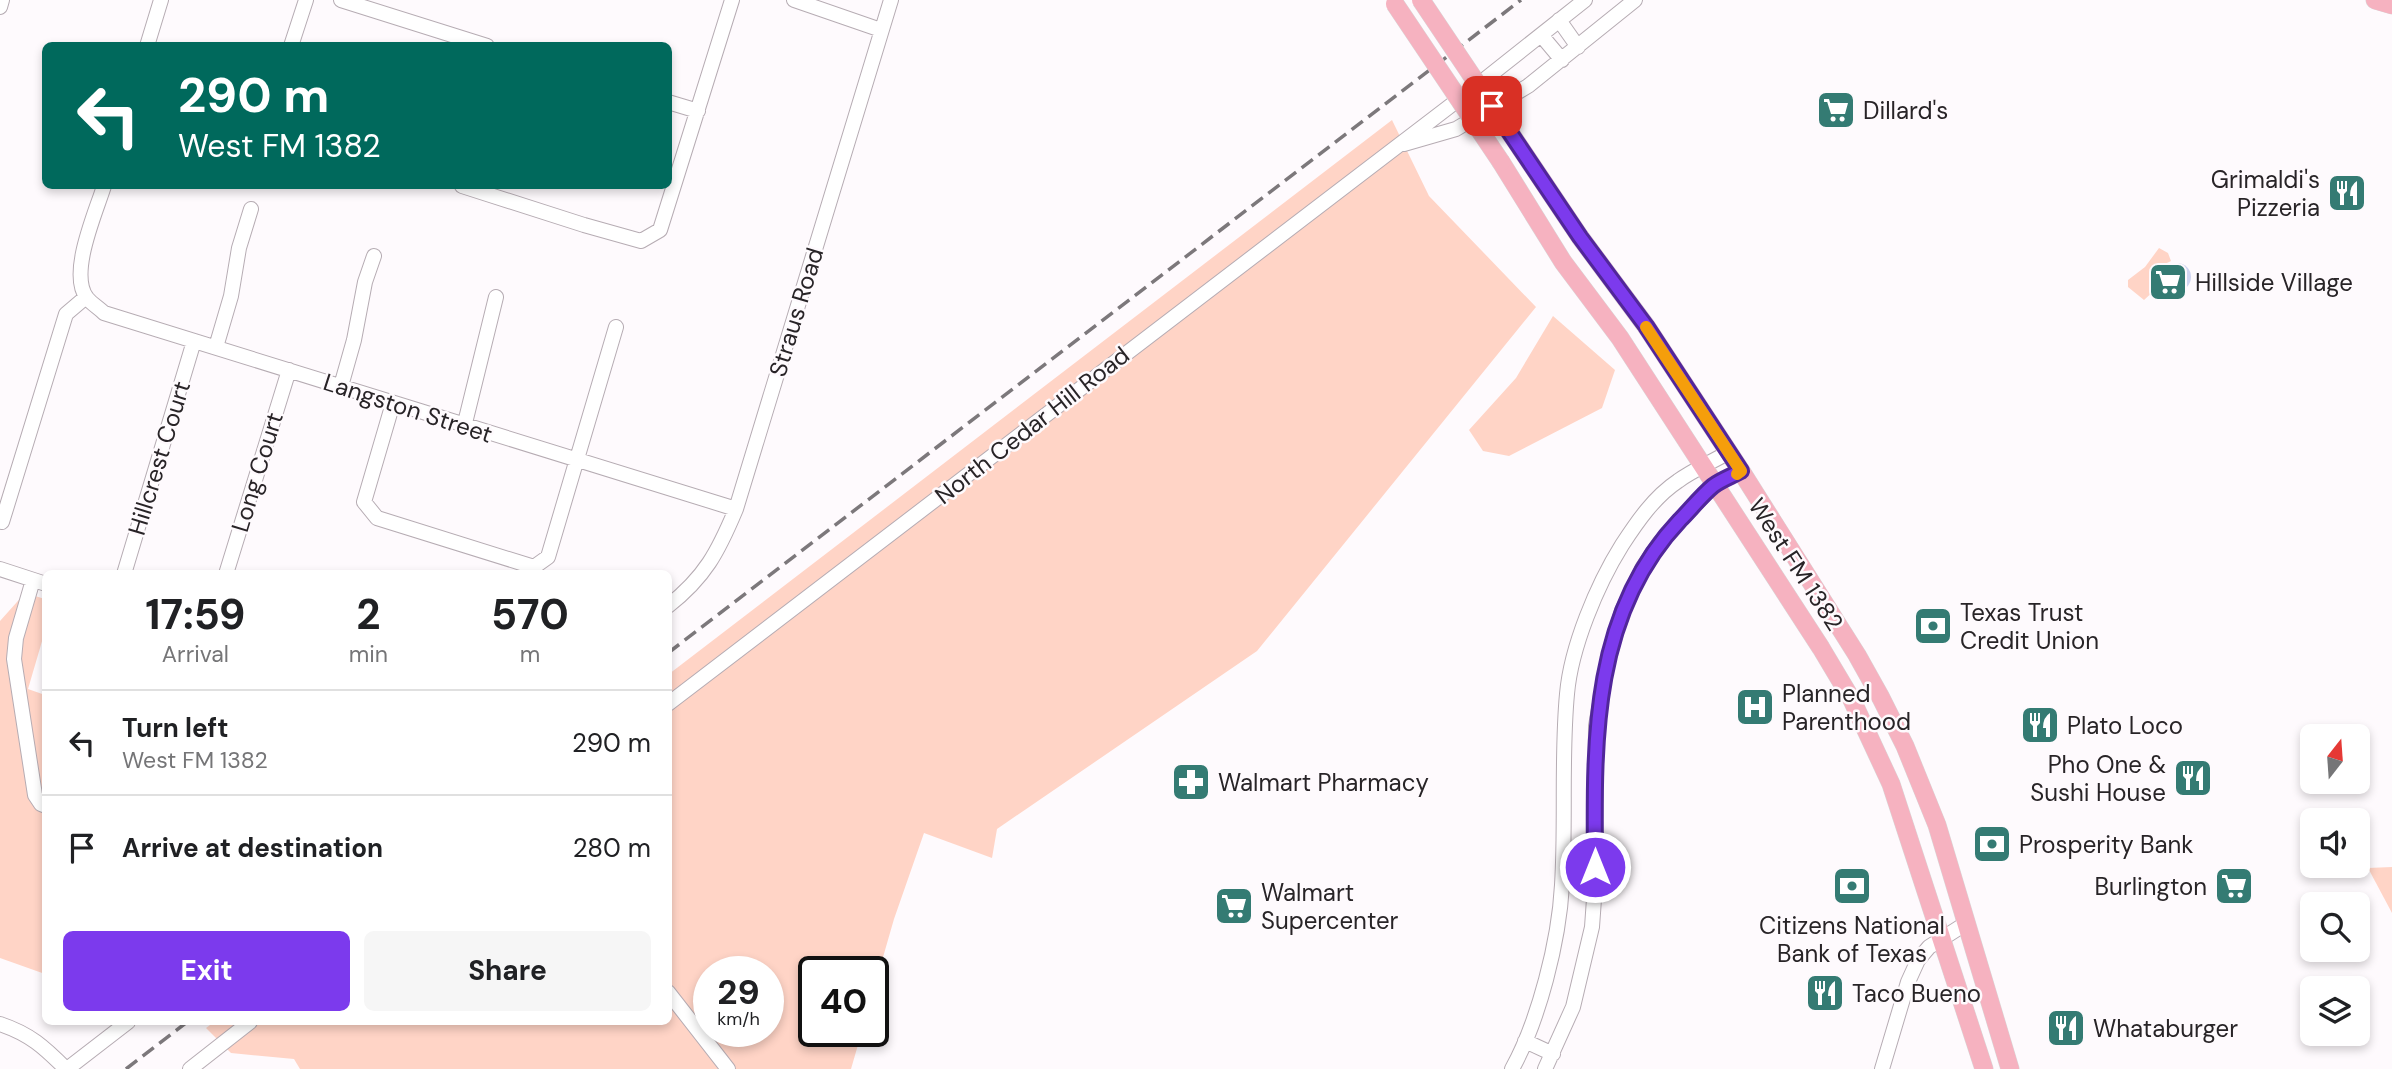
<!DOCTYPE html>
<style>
:root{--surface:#fff;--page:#f6f6f6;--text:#202124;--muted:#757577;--line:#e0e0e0;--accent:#7c3aed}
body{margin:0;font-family:"DM Sans",sans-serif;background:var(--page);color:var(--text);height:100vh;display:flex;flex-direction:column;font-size:26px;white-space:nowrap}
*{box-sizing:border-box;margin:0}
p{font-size:23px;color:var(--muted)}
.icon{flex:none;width:38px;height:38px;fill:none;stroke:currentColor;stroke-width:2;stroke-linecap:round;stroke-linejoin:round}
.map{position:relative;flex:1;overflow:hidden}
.sheet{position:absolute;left:42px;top:570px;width:630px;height:455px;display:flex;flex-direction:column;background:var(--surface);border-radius:10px;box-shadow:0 4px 10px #0003}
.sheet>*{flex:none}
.hud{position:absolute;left:42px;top:42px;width:630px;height:147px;border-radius:10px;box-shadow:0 4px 10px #0003;background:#00695c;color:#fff;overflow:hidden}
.needle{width:46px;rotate:17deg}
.controls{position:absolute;left:2300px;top:724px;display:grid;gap:14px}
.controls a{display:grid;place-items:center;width:70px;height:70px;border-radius:10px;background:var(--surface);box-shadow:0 4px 10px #0003;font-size:35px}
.speed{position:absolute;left:693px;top:956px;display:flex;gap:14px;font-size:35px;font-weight:700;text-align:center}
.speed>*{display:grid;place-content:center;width:91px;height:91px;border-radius:50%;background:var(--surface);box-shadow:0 4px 10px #0003;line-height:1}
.speed small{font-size:18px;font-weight:400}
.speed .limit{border:4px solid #111;border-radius:10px;background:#fff;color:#111}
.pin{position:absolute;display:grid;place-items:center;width:60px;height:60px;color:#fff;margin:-30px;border-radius:14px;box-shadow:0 4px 10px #0006}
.me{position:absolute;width:77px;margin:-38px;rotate:0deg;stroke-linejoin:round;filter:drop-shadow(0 0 5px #0008)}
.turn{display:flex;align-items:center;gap:24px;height:147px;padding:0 21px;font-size:32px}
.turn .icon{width:91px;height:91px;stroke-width:2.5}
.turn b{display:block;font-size:49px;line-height:60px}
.eta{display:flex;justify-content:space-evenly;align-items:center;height:119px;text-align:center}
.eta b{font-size:42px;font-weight:700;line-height:49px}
.button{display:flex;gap:14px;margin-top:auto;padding:14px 21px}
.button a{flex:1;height:80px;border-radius:10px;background:var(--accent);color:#fff;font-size:28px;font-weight:700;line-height:80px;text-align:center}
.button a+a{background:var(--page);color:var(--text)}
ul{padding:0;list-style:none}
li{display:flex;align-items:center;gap:21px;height:105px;padding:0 21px;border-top:2px solid var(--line)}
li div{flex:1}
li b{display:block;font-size:26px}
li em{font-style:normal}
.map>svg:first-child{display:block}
</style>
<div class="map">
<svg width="2392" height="1069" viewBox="0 0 2392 1069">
<rect width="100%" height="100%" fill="#fefafd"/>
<!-- green -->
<path fill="#ffd4c6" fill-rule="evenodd" d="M1392,120l37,76 107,111 -279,344 -260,178 -5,29 -68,-25 -30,86 -21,73v-21h-59v60h48l-11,38h-551l-6,-10 -63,-6 -25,-25 8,-6h454l1,-348zM709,971h59v60h-59z
M2159,248l9,5 3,8c-14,6 -15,14 -16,29l-11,10 -16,-13v-7l17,-13z
M1553,316l62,54 -13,38 -93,48 -26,-5 -14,-21 47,-52z
M25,593l20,6v32l-17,58 17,6v279l-45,-16v-337z
M2392,867v46l-24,-45z"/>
<!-- water -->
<path fill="#d0d5f2" d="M2163 277a14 14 0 1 1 28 0a14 14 0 1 1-28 0Z"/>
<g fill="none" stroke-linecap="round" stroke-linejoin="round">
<defs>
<path id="minor" d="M341,0l146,46
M794,0l87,30
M0,7l2,-7
M1559,20l19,27
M1541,35l21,25
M147,46l14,-46
M291,46l15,-46
M668,102l30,9
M1404,144l52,-15 72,-43 107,-86
M104,186c-8,26 -36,88 -17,112 5,6 12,10 17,15 211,64 421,132 632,196
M462,186l122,39 57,16 19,-11 72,-230
M216,347l15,-51 8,-48 12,-39
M341,386l13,-46 11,-58 9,-26
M393,403l-29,99 13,16 157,49 14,-10 68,-230
M464,427l32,-130
M2,522l64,-208 20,-17
M0,569l46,15
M124,574l70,-233
M226,574l63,-204
M33,580l-17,58 -2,21 21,136 6,9 5,2
M668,606c37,-29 50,-54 68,-97l155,-509
M668,704l816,-624 101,-80
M668,992l60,77
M0,1024c30,10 44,23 66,45
M1525,1041l28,13
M67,1069l61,-47
M190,1069l60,-47
M1512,1069c27,-49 47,-128 50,-184 4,-63 -1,-128 5,-191 4,-47 30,-109 55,-149 15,-23 32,-48 56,-64 15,-11 34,-19 51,-29
M1545,1069l28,-62 19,-80 3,-42 1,-159 11,-62 15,-53 21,-44 17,-25 55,-58 26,-13
M1882,1069l26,-87 10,-22 11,-13 36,-23"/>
<path id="major" d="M2375,0l17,5
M1521,149l59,88 66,89 95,145 116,184 24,43 24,48 32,79 73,244
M1501,162l62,100 57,76 201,310 31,52 39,84 93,285"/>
</defs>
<!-- minor casing -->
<use href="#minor" stroke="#b6acb3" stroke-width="16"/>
<!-- major casing -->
<use href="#major" stroke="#d8d8d8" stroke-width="19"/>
<!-- minor -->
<use href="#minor" stroke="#fff" stroke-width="14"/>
<!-- major -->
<use href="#major" stroke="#f6b2c0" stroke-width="18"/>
<!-- rail -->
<path stroke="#7c787b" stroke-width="3.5" stroke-dasharray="14 7" stroke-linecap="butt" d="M668,653l853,-653
M126,1069l61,-47"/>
<defs>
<path id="major-bridge" d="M1421,0l100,149
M1395,4l106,158"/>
</defs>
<!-- major-bridge casing -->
<use href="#major-bridge" stroke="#d8d8d8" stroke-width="19" stroke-linecap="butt"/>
<!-- major-bridge -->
<use href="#major-bridge" stroke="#f6b2c0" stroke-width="18"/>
</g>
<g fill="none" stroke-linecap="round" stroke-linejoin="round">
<defs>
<path id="route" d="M1492,106l88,131 66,89 95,145c-9,5 -20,9 -28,15 -12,10 -22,23 -33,34 -90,95 -86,225 -85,347"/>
</defs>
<!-- route casing -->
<use href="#route" stroke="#51269a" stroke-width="18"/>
<!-- route -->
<use href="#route" stroke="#7c3aed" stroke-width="12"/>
<!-- slow -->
<path stroke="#f59e0b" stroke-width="12" d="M1646,327l95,144 -4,3"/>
</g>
<!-- icons -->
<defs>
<symbol id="supermarket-square" viewBox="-11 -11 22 22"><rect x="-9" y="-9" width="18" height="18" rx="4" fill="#347b73" stroke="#fefafd"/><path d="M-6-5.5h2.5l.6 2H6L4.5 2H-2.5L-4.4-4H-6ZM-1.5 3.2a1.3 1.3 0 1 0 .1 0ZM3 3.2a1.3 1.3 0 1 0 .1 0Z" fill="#fff"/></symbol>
<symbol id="restaurant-square" viewBox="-11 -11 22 22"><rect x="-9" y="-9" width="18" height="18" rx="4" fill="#347b73" stroke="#fefafd"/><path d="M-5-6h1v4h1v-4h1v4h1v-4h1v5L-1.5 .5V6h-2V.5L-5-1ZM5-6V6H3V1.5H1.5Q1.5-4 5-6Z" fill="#fff"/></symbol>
<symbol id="bank-square" viewBox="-11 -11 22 22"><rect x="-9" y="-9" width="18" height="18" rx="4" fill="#347b73" stroke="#fefafd"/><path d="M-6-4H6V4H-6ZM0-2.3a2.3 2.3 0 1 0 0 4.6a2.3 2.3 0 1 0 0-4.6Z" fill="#fff"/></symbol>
<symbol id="hospital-square" viewBox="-11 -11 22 22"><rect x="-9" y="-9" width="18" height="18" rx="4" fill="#347b73" stroke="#fefafd"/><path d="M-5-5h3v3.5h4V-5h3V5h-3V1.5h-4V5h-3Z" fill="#fff"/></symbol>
<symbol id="pharmacy-square" viewBox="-11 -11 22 22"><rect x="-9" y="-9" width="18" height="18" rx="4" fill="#347b73" stroke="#fefafd"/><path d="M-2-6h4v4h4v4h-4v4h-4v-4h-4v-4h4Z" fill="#fff"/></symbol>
</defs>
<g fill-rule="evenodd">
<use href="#supermarket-square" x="1814" y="88" width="44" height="44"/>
<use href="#restaurant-square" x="2325" y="171" width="44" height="44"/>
<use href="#supermarket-square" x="2146" y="260" width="44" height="44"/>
<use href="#bank-square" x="1911" y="604" width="44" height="44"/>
<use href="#hospital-square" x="1733" y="685" width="44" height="44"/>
<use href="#restaurant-square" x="2018" y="703" width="44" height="44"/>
<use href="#restaurant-square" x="2171" y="756" width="44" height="44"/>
<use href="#pharmacy-square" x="1169" y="760" width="44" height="44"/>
<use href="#bank-square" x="1970" y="822" width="44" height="44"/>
<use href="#bank-square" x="1830" y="864" width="44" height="44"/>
<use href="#supermarket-square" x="2212" y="864" width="44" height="44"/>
<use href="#supermarket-square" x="1212" y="884" width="44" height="44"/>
<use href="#restaurant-square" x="1803" y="971" width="44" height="44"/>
<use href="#restaurant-square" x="2044" y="1006" width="44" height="44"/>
</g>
<g text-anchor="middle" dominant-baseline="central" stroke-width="5" stroke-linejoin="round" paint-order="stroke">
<!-- poi labels -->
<g font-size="24" fill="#282427" stroke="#fefafd" text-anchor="start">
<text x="1863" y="110">Dillard's</text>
<text x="2320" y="179" text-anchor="end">Grimaldi's<tspan x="2320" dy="28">Pizzeria</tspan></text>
<text x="2195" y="282">Hillside Village</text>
<text x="1960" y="612">Texas Trust<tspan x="1960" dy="28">Credit Union</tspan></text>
<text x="1782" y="693">Planned<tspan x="1782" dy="28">Parenthood</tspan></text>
<text x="2067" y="725">Plato Loco</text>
<text x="2166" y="764" text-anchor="end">Pho One &amp;<tspan x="2166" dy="28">Sushi House</tspan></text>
<text x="1218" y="782">Walmart Pharmacy</text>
<text x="2019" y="844">Prosperity Bank</text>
<text x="2207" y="886" text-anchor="end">Burlington</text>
<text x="1261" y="892">Walmart<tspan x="1261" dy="28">Supercenter</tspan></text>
<text x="1852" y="925" text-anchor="middle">Citizens National<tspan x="1852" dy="28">Bank of Texas</tspan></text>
<text x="1852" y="993">Taco Bueno</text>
<text x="2093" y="1028">Whataburger</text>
</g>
<!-- street labels -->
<g font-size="24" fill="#282427" stroke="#fefafd">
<text transform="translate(796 312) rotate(-73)">Straus Road</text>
<text transform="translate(408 408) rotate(18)">Langston Street</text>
<text transform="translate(1032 425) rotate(-38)">North Cedar Hill Road</text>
<text transform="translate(159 458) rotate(-73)">Hillcrest Court</text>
<text transform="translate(257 472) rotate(-73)">Long Court</text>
<text transform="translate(1796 564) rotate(57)">West FM 1382</text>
</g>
</g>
</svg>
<div class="controls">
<a><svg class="needle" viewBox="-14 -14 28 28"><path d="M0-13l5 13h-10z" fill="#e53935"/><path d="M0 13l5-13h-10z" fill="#757577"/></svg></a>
<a><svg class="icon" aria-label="sound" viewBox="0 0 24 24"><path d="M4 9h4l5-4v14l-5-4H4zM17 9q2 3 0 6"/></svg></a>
<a><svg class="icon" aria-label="search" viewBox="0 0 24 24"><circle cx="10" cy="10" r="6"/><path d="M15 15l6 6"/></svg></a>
<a><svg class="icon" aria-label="layers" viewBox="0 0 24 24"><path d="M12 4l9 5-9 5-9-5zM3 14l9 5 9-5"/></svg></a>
</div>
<div class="speed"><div>29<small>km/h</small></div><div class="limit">40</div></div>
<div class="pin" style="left:1492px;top:106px;background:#d93025"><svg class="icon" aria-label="arrive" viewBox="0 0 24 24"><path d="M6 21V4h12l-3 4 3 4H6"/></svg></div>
<svg class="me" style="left:1595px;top:867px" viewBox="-20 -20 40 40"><circle r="17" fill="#7c3aed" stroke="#fff" stroke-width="3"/><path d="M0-11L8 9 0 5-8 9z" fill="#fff"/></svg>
<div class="hud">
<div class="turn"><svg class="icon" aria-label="left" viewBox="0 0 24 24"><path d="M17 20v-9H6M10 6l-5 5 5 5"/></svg><div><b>290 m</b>West FM 1382</div></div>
</div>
<section class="sheet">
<div class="eta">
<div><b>17:59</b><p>Arrival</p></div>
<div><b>2</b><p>min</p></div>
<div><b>570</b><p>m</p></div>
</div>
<ul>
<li><svg class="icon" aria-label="left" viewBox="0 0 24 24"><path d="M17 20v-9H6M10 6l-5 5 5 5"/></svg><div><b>Turn left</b><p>West FM 1382</p></div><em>290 m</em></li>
<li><svg class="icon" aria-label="arrive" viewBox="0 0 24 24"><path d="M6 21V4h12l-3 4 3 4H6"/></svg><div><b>Arrive at destination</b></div><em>280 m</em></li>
</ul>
<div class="button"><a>Exit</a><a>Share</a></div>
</section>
</div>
